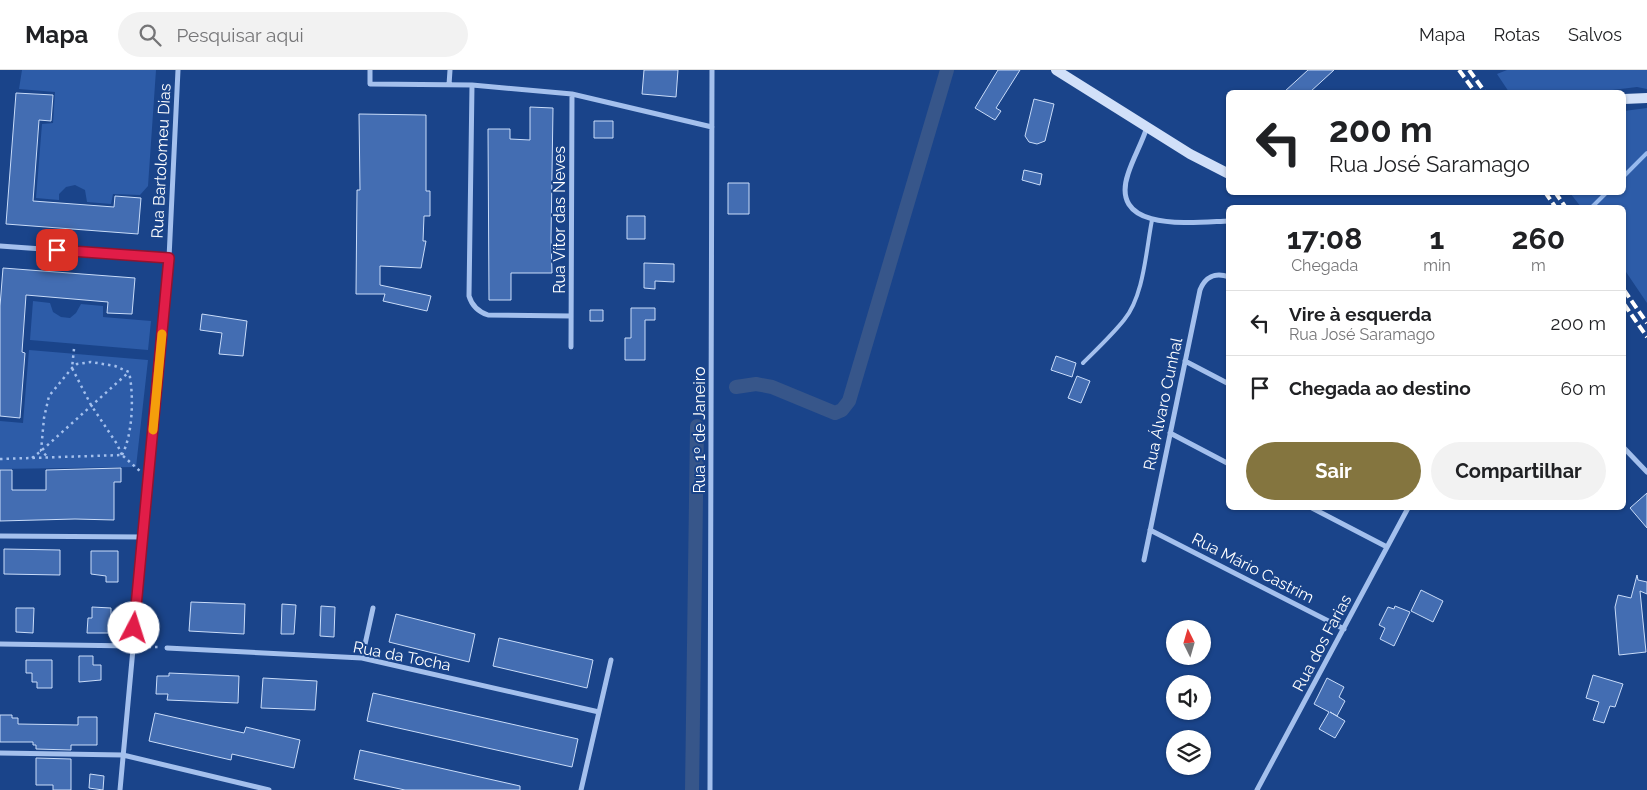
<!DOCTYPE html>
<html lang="pt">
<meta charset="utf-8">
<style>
:root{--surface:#fff;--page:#f2f2f2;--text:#202124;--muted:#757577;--line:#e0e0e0;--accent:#84753f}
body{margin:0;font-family:Raleway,sans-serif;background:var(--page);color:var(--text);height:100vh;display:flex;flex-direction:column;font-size:19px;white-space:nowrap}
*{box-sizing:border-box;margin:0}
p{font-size:16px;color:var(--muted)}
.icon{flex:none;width:28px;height:28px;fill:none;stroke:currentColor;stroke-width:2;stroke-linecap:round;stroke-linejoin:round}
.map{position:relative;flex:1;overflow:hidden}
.details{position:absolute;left:1226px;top:135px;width:400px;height:305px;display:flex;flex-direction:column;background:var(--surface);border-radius:8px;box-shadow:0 1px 4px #0004}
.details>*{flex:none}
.hud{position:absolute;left:1226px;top:20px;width:400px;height:105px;border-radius:8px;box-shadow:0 1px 4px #0004;background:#fff;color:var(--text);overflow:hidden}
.needle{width:32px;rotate:355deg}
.tools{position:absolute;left:1166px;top:550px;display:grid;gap:10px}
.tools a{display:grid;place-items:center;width:45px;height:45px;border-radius:50%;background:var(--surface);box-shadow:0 1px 4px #0004;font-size:25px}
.pin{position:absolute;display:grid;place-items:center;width:42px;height:42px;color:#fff;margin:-21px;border-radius:10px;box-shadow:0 2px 8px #0006}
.me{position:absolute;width:55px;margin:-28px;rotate:5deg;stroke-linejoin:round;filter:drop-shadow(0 0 4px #0008)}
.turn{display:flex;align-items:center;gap:18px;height:105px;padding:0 20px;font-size:22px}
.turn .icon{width:65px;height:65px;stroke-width:2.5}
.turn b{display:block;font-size:35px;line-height:42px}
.eta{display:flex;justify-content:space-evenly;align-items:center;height:85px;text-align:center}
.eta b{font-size:30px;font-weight:700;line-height:35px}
.cta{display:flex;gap:10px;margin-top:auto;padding:10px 20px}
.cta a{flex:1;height:58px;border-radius:30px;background:var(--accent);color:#fff;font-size:20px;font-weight:700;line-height:58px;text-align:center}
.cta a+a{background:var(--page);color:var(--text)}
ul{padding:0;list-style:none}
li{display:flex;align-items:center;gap:15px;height:65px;padding:0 20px;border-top:1px solid var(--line)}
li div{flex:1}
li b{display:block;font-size:19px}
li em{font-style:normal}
header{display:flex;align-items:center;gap:30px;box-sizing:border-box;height:70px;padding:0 25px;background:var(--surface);border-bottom:1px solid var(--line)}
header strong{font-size:24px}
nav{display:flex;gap:28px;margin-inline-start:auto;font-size:18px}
.search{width:350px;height:45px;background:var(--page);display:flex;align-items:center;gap:12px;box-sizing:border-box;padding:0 18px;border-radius:28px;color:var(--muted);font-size:19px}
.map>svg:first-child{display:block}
</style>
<header>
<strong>Mapa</strong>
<div class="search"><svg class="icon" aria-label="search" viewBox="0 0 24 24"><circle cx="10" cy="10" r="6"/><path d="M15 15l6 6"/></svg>Pesquisar aqui</div>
<nav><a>Mapa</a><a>Rotas</a><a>Salvos</a></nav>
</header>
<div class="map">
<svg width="1647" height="720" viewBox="0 0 1647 720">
<rect width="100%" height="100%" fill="#1a448a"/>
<!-- green -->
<path fill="#2d5ca8" d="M22,0h134l-8,116 -8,9 -27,-1 -2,10 -24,-2 -2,-12 -10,-5 -9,2 -7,7v6l-23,-2 6,-74 11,-1 2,-31 -36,-3z
M1507,0h140v19l-10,-2 -41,5h-87l-12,-18z
M1647,38v195l-23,-34v-61l-43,-1 -11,-14 54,-1v-81z
M33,231l17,2 3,9 8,5 9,1 6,-5 5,-9 22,2v11l48,4 -3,29 -118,-10z
M29,280l119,10 -12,107 -136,2v-48l23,2z"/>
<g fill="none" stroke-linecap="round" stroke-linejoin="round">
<!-- stream -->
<path stroke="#97baef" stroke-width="4" d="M1624,106l23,-23
M1591,138l16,-16"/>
<!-- canal -->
<path stroke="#37568a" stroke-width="14" d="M736,317l20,-3 16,3 63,26 7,-3 7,-9 98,-331
M692,720l5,-364"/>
</g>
<!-- building -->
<path fill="#436db2" stroke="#c9dcf9" d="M644,0h34l-2,27 -34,-3z
M998,0h22l-24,38 5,3 -6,9 -20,-12z
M1308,0h26l-24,22h-26z
M16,23l37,2 -2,26 -12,-1 -6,81 81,6 1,-11 26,2 -3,36 -132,-10z
M1034,29l20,5 -9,37 -8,3 -8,-2 -4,-6z
M530,37l23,1 -2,130 1,35h-41v27h-22l-1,-171h22v10l20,1z
M359,44l67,1v76h4v25h-6l-1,25h3l-5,27 -41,-2v19l51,11 -4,15 -44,-10 2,-7h-29l1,-104h3z
M594,51h19v17h-19z
M1024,100l18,4 -2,11 -18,-5z
M728,113h21v31h-21z
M627,146h18v23h-18z
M644,193l30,1v18l-19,-1v8l-11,-1z
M3,198l132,10 -3,36 -25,-1 1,-11 -82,-7 -4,57 3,1 -5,65 -20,-2v-110z
M631,238h24v12h-10v40h-20v-22h6z
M590,240h13v11h-13z
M202,244l45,7 -4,35 -24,-2 3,-21 -22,-3z
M1056,286l20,7 -4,14 -21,-7z
M1077,306l13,5 -9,22 -13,-5z
M121,398v14h-7v38l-39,-1 -75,2v-51h12v20h34v-20z
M1647,423v35l-17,-20z
M4,479l56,1v25l-56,-1z
M91,481h27v31h-12v-6l-15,-2z
M1637,505l1,5 9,2v12l-7,-3 6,61 -27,3 -4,-48 3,-12 13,3z
M1421,520l22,11 -10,21 -22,-11z
M191,532l54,2 -1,30 -55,-3z
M282,534l14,1 -2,29h-13z
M321,536l14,1 -1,30 -14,-1z
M1395,536l15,6 -16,34 -14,-7 5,-11 -6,-3 9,-18 6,2z
M92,537l19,1v18h-2v7h-22l1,-15h4z
M16,538h18l-1,25 -17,-1z
M396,544l79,20 -6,28 -80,-20z
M499,568l94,22 -6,28 -94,-22z
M79,586h14v9h8v15l-22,2z
M26,590h26v28h-15v-6h-5v-9h-6z
M169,603l70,3 -1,27 -71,-3 1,-6h-12l1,-18h12z
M1593,605l30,9 -8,23 -5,-1 -6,17 -11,-3 6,-18 -13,-4z
M263,608l54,3 -2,29 -54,-2z
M1327,608l17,9 -5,10 6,4 -8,15 -7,-4 15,9 -10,17 -16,-9 10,-17 -15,-8z
M373,623l205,46 -6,28 -205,-46z
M155,643l89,20 2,-6 54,13 -6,28 -62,-14 -1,6 -82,-19z
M0,645h12v3h6v6l60,1v-8h19v28h-26v5l-35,-1v-4h-3v-3h-33z
M360,680l160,36v4h-115l-51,-11z
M36,688l35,1v31h-18v-5h-17z
M90,704l14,2 -1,14 -14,-2z"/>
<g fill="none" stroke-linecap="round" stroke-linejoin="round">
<!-- path -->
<path stroke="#a4c0ed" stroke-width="2.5" stroke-dasharray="2.5 4" stroke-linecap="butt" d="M74,279l-2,19 19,37 26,39 5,11
M122,385c11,-21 12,-60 7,-83
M32,388l9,-7 88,-79 -14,-6 -24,-4 -14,2 -5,4 -23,28 -5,22 -3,33 7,6
M0,389l122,-4 19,17
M142,577h17"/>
<!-- lane -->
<path stroke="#a4c0ed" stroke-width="4" d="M1083,293c14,-14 29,-28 41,-43 20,-24 22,-70 28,-100"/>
<!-- street -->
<path stroke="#a4c0ed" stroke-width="5" d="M370,0v14l102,1 100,9 140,33
M449,15l1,-15
M472,15l-3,211c3,10 10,16 19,19l83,1
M1147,57c-5,16 -14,31 -19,47 -20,60 68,48 101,47
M0,176l169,12
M571,277l1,-253
M1185,291l44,23
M1170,363l59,31
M1624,378l23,24
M1312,438l75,39
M1150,460l194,99
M0,466l143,1
M1144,490l56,-270c5,-13 15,-18 29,-13
M0,574l133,2
M167,578l195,10 237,54
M362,588l11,-50
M0,683l123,2 146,35
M120,720l49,-532 9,-188
M581,720l30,-130
M710,720l2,-720
M1257,720l151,-282"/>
<!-- secondary -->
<path stroke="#d1e0f9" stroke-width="10" d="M1056,0l134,84 39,20
M1624,29l23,-1"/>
<!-- rail -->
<path stroke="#fff" stroke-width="4" stroke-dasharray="9 4" stroke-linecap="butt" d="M1459,0l16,22
M1469,0l16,22
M1545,122l11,16
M1555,122l11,16
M1624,220l23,33
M1624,234l23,33"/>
</g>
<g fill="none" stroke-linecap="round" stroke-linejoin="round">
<defs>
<path id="route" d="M57,180l112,8 -35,370"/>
</defs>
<!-- route casing -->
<use href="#route" stroke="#92132f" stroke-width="12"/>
<!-- route -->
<use href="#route" stroke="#e11d48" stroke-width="9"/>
<!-- slow -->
<path stroke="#f59e0b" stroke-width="9" d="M153,360l9,-96"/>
</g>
<g text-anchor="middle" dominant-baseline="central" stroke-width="4" stroke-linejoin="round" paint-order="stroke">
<!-- street labels -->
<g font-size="16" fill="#fff" stroke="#1a448a">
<text transform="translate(161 91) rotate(-87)">Rua Bartolomeu Dias</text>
<text transform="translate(559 150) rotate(-90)">Rua Vítor das Neves</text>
<text transform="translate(1163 334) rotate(-78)">Rua Álvaro Cunhal</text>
<text transform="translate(699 360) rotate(-90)">Rua 1º de Janeiro</text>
<text transform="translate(1253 498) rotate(27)">Rua Mário Castrim</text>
<text transform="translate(1322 573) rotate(-62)">Rua dos Farias</text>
<text transform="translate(402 586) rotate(11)">Rua da Tocha</text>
</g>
</g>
</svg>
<div class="tools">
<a><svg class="needle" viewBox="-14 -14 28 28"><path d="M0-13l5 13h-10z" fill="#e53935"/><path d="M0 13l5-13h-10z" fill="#757577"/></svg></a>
<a><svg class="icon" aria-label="sound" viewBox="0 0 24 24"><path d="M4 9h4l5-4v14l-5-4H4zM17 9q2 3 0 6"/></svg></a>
<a><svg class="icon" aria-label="layers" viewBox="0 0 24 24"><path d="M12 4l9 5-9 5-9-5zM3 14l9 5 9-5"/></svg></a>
</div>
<div class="pin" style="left:57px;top:180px;background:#d93025"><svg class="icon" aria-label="arrive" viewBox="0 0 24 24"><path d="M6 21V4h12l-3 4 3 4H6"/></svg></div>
<svg class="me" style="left:134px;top:558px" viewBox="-20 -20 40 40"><circle r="19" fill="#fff"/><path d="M0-13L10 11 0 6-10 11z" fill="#e11d48"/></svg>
<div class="hud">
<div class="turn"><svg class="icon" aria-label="left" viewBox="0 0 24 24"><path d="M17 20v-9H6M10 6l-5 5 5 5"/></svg><div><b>200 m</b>Rua José Saramago</div></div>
</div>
<section class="details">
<div class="eta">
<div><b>17:08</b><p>Chegada</p></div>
<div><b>1</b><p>min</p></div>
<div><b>260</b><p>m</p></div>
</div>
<ul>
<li><svg class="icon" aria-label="left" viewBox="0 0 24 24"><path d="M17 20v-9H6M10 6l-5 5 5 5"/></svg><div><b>Vire à esquerda</b><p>Rua José Saramago</p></div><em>200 m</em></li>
<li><svg class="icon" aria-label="arrive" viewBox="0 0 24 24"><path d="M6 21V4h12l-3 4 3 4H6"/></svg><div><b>Chegada ao destino</b></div><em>60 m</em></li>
</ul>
<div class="cta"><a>Sair</a><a>Compartilhar</a></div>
</section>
</div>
